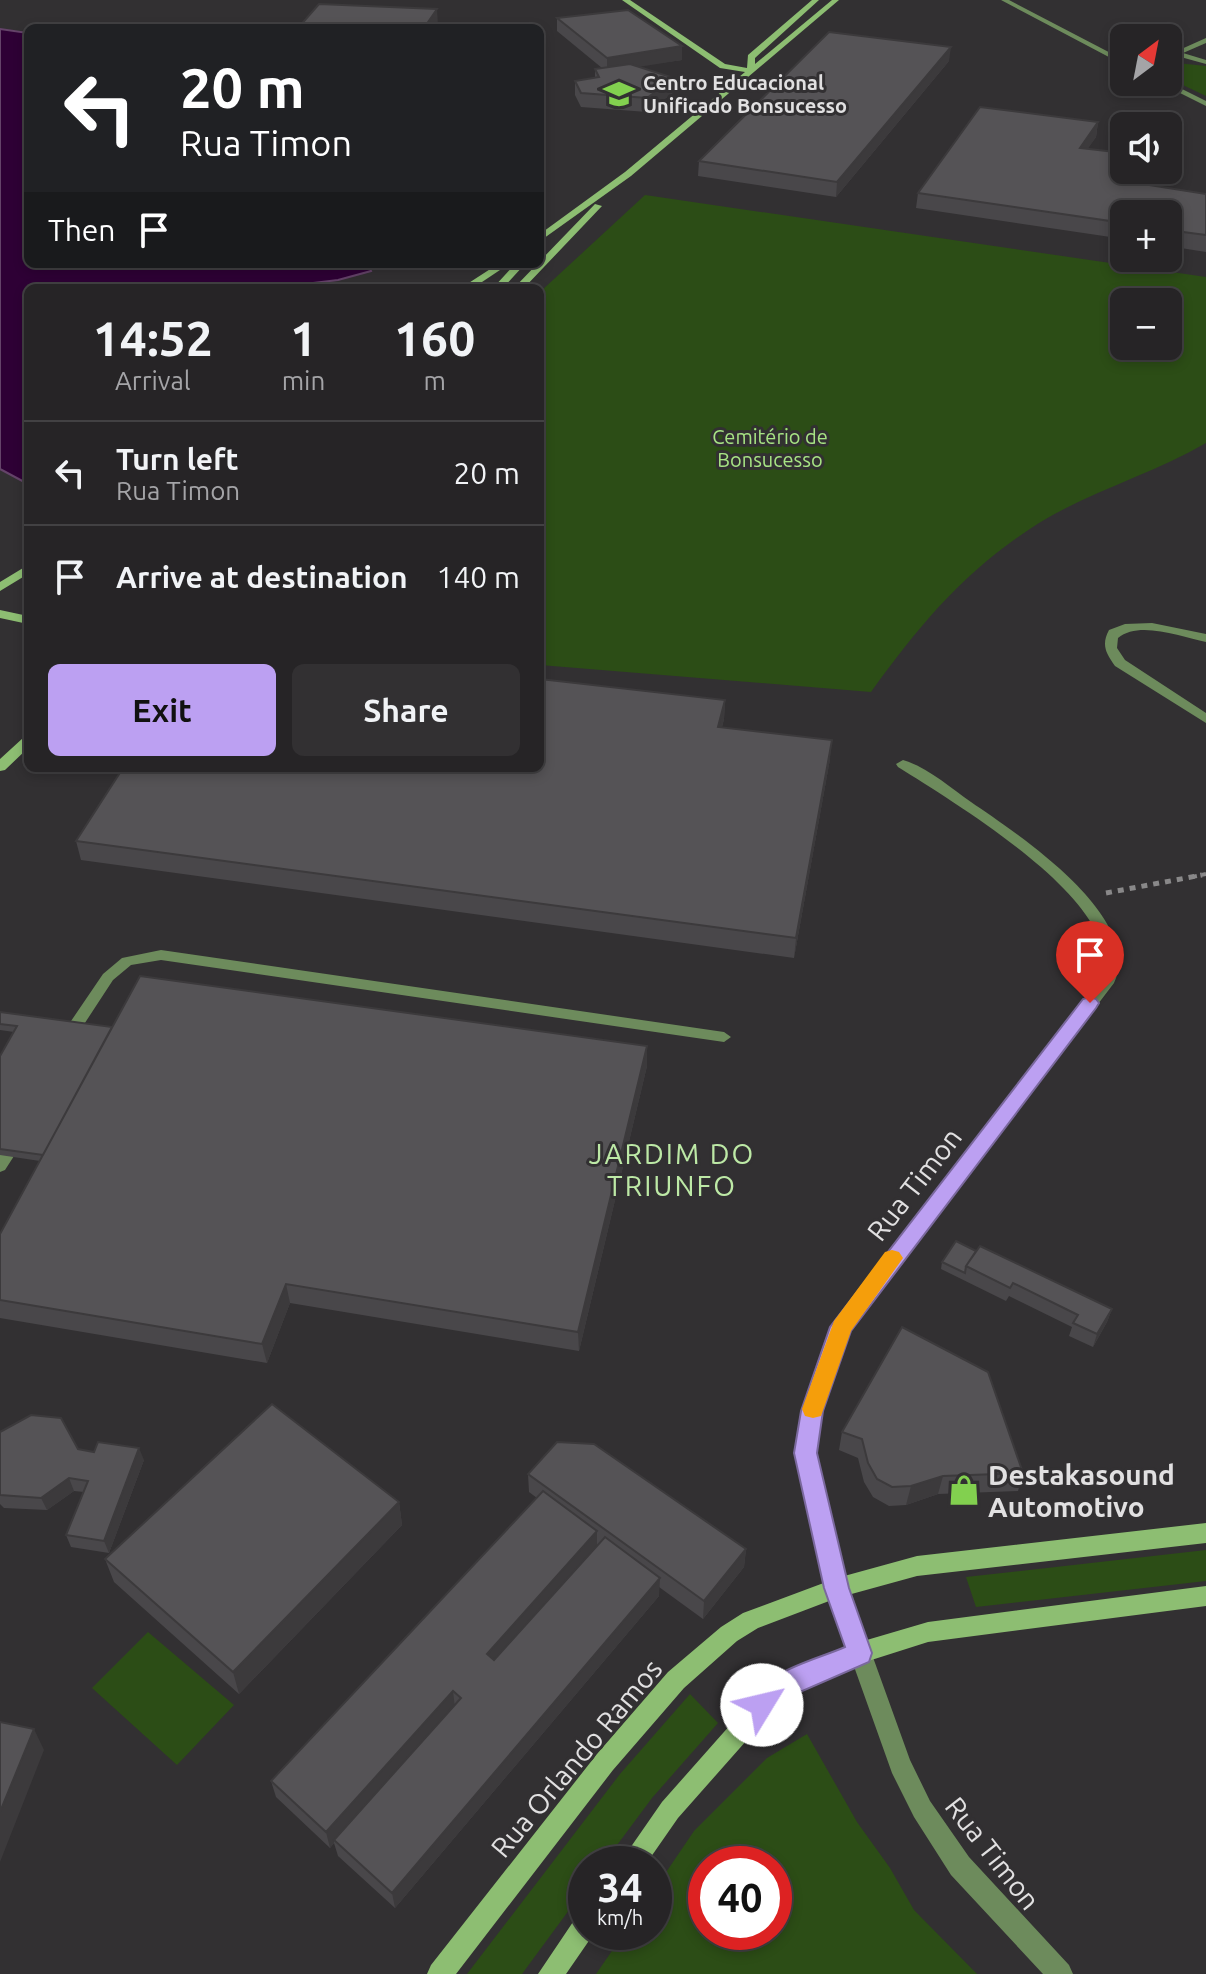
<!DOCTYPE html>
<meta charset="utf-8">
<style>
:root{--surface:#262426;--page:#323032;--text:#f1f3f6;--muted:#a4a4a7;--line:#424143;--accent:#bca0f2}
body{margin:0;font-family:Ubuntu,sans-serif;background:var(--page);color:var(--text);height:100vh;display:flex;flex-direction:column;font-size:30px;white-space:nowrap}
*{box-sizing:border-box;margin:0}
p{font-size:26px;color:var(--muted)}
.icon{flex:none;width:44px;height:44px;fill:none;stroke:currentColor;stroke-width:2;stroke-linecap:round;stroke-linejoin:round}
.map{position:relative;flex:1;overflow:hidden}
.drawer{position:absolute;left:24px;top:284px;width:520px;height:488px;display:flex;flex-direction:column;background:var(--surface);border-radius:12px;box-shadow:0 4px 12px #0003,0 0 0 2px var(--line)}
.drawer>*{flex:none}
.banner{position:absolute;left:24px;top:24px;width:520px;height:244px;border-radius:12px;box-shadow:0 4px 12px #0003,0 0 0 2px var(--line);background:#202124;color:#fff;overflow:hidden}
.needle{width:52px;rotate:32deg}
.fabs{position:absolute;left:1110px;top:24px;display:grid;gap:16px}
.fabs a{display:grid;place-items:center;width:72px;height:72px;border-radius:12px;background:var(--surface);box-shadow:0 4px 12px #0003,0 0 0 2px var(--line);font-size:40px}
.speed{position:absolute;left:568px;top:1846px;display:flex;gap:16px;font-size:40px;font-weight:700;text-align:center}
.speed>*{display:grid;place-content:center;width:104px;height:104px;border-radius:50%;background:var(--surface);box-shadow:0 4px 12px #0003,0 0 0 2px var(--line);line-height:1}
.speed small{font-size:20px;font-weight:400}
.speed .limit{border:12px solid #d22;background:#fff;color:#111}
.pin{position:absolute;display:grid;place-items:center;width:68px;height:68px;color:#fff;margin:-82px -34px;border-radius:50% 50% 50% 0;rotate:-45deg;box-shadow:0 0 8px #0007}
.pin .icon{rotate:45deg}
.me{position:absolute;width:88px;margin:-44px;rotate:54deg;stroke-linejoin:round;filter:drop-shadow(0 0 6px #0008)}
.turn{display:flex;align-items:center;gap:28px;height:168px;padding:0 24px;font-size:36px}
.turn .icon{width:104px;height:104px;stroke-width:2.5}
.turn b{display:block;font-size:56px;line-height:68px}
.then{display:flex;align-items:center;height:76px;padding:0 24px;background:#0003;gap:16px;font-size:30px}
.eta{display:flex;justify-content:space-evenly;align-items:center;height:136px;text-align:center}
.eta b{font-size:48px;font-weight:700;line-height:56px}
.action{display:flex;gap:16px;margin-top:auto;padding:16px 24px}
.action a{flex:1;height:92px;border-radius:12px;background:var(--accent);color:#111;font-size:32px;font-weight:700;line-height:92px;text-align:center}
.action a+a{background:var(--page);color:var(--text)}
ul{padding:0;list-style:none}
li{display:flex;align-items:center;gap:24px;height:104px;padding:0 24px;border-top:2px solid var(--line)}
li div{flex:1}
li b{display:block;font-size:30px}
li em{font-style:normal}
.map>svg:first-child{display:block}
</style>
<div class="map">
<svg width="1206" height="1974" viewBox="0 0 1206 1974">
<rect width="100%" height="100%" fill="#323032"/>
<!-- green -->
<path fill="#2c4d16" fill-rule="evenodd" d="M1177,63l29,3v30l-38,-18v-11z
M645,195l561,82v166c-53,31 -115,48 -167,80 -74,47 -117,99 -168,169l-331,-27v-373zM1168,302v44h-44v-44z
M1206,1550v31l-230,26 -10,-30z
M148,1632l86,73 -57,60 -85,-77z
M690,1694l28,29 -66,75 -49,66h-17v23l-64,87h-55l153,-200z
M807,1734l50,88 33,46 24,42 63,64h-381l29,-42h29v-42l40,-59 73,-73zM706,1864h68v68h-68z"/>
<!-- water -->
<path fill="#2e0035" stroke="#644369" stroke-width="2" d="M0,29l28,4v231h340l3,7 -33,9 -33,4 -4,4h-273v196l-28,-15z"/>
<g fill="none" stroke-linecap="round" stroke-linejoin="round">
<!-- path-far1 -->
<path stroke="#898889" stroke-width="4" stroke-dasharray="5 5" stroke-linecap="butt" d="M1192,877l14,-3"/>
<!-- path -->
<path stroke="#898889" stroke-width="5" stroke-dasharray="6 6" stroke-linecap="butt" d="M1106,893l96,-18"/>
<!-- lane -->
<path fill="#6d8b5c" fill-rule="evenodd" d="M161,950l563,82 7,5 -7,5 -563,-82 -30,5 -18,15 -34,52h-10l-2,-4 2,-4 34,-50 19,-16z
M6,1150l5,2 3,4 -9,14 -5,2v-19z"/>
<!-- street -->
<path fill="#6d8b5c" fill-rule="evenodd" d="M1001,0h8l115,60v5z
M1206,38v5l-23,10 23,7v4l-29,-8 -9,4v-5z
M1158,82h10l38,19v5z
M1152,623l54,11v8c-24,-5 -67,-22 -88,-4l-1,10 8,12 81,53v10l-91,-57c-9,-13 -14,-21 -6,-36l16,-6z
M903,760c24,7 48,28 68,42 45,31 174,115 143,181l-265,348 -27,80 -6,42 32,135 62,172 20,41 39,56 100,108 4,9h-30l-92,-99 -37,-58 -22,-44 -66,-185 -30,-135 6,-42 32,-90 266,-343c4,-17 3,-32 -5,-48 -29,-59 -141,-128 -197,-163l-2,-3z"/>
<!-- secondary -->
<path fill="#8dbe72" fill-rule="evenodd" d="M622,0h8l95,64 22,4 1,-13 64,-55h7l-64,58v6l77,-64h7l-208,176 -91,65v-7l85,-62 120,-100 -25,-4z
M595,204l7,2 -78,82h-10z
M498,264h11l-36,24h-12z
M515,264h10l-22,24h-10z
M28,565v9l-28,17v-9z
M0,610l28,6v8l-28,-6z
M28,737v11l-23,22 -5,1v-12l23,-21z
M1206,1523v20l-289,33 -80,22 -79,30 -21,13 -53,47 -71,82 -157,204h-29l4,-9 166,-211 71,-82 53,-45 22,-14 94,-35 80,-22z
M1206,1586v20l-278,36 -66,21 -77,34 -107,121 -32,46h-27l43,-62 107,-121 91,-39 68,-20z
M586,1913v19h9l-29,42h-28l39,-58z"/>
</g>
<!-- wall -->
<path fill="#49474a" d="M557,18l125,42 -44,6 36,26 -27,20 -66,-5 -6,-12v-14l20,-3v-9l7,-1 -45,-37z
M949,61l-113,136 -138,-21 1,-15z
M1098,122l-2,15 -9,12 45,33 74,12v58l-38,-6v-32h-44v25l-208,-31 2,-15z
M725,700l-1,19 -2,8 108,32 -36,199 -713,-98 -5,-19z
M0,1012l112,15 535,19v20l-68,285 -289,-48 -23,60 -267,-45v-84l40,-73 -40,-6v-99l14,-24 -14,-2z
M976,1251l136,58 -5,13 -14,25 -24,-11 3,-9 -63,-31 -3,5 -65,-32 1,-7z
M0,1432l78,17 66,11 -35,93 -38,-6 -5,-12 18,-43 -10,-1 -27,19 -43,-2 -4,-4z
M842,1432l181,41 -5,18 -80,3 -32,11 -17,1 -16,-9 -9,-15 -6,-24 -19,-8z
M528,1474l218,75 -2,18 -41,52 -44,-32v9l-264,312 -57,-52 -4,-13 -4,5 -54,-51 -5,-16 266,-283 -8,-6z
M399,1502l3,23 -163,169 -125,-112 -9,-23z"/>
<!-- shaded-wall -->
<path fill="#3c3a3c" d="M437,9l1,17 -1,2h-13z
M682,46v14l-75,12v-14z
M951,47l-2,14 -113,136 1,-15z
M674,78v14l-27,20v-14z
M1098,122l-2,15 -18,26 2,-15z
M1134,170h3l-10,27 3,-15z
M725,700l-1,19 -7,27 1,-19z
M832,740l-2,19 -36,199 2,-20z
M647,1046v20l-68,285 -1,-19z
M286,1284l4,19 -23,60 -5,-19z
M1112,1309l-5,13 -14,25 4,-13z
M139,1448l5,12 -35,93 -5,-12z
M943,1476l-5,18 -32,11 5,-19z
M69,1478l5,13 -27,19 -6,-12z
M399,1502l3,23 -163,169 -6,-22z
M597,1531v18l-108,122 -2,-17z
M746,1549l-2,18 -41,52 1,-18z
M660,1578l-1,18 -264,312 -3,-15z
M453,1691l2,17 -121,132v3l-4,5 -4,-16z
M34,1729l10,21 -44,112v-50z"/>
<!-- building -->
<path fill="#555356" stroke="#3c3a3c" stroke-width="2" d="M319,4l118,5 -13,19h-126z
M628,10l54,36 -75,12 -50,-40z
M829,32l122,15 -114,135 -138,-21z
M630,64l44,14 -27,20 -66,-5 -6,-12 24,-4 -4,-8z
M980,107l118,15 -18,26 44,5v17h10l-4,12 76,12v41l-38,-5v-16h-44v9l-206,-30z
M540,679l185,21 -7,27 114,13 -36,198 -720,-97 47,-73h417z
M140,976l507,70 -69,286 -292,-48 -24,60 -262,-44v-66z
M0,1012l112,15 -69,128 -43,-6v-93l17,-30 -17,-2z
M956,1241l20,10 -10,15 -1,7 -23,-11z
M980,1246l132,63 -15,25 -24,-11 5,-8 -65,-32 -3,5 -44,-22z
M902,1327l86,45 35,101 -80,3 -32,10 -19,1 -15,-8 -9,-16 -6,-24 -20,-7z
M272,1404l127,98 -166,170 -128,-113z
M31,1415l30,3 17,31 16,3 4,-10 41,6 -35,93 -38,-6 22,-54 -19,-3 -28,20 -41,-3v-63z
M557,1442l37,2 152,105 -42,52 -176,-127z
M543,1491l54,40 -110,123 7,6 111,-123 55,41 -268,315 -58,-53 127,-142 -8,-7 -127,141 -55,-51z
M0,1722l34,7 -34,83z"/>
<!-- route -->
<path fill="#bca0f2" stroke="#7a689d" stroke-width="2" d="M1090,997l6,2 3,4 -3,5 -245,323 -28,80 -6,42 32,135 23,65 -3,9 -83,36 -15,16 -9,4 -9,-4 -4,-9c14,-34 64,-44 96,-58l-21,-59 -30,-135 7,-42 29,-84 253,-328z"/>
<!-- slow -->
<path fill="#f59e0b" d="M892,1250l7,2 4,6 -52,73 -30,85 -8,2 -8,-2 -3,-7 32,-88 51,-69z"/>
<!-- icons -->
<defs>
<symbol id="school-bare" viewBox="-9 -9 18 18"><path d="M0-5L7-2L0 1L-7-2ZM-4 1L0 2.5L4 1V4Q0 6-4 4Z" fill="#82d04f" stroke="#323032" stroke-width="2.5" paint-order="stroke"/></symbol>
<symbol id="shop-bare" viewBox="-9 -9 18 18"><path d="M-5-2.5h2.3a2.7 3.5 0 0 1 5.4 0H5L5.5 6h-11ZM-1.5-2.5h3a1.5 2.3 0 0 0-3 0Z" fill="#82d04f" stroke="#323032" stroke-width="2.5" paint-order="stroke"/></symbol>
</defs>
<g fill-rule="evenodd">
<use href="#school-bare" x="597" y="72" width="44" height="44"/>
<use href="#shop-bare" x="942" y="1468" width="44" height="44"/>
</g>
<g text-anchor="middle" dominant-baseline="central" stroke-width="6" stroke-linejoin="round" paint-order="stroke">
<!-- far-poi labels -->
<g font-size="20" font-weight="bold" fill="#e1e0e1" stroke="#323032" text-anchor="start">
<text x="643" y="82">Centro Educacional<tspan x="643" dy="23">Unificado Bonsucesso</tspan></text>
</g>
<!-- far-park labels -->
<g font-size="20" fill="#a7e484" stroke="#323032">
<text x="770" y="436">Cemitério de<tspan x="770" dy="23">Bonsucesso</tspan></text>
</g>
<!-- quarter labels -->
<g font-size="28" letter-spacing="2" fill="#bde9a6" stroke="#323032">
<text x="672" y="1153">JARDIM DO<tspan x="672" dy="32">TRIUNFO</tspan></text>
</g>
<!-- near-street labels -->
<g font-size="28" fill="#e1e0e1" stroke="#323032">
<text transform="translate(914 1184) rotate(-52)">Rua Timon</text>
<text transform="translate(576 1758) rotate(-50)">Rua Orlando Ramos</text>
<text transform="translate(993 1853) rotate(52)">Rua Timon</text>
</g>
<!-- near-poi labels -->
<g font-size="28" font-weight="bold" fill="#e1e0e1" stroke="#323032" text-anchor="start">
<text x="988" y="1474">Destakasound<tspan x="988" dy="32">Automotivo</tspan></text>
</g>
</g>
</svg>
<div class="fabs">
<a><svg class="needle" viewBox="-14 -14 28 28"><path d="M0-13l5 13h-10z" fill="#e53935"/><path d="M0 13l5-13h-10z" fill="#a4a4a7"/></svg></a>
<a><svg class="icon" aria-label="sound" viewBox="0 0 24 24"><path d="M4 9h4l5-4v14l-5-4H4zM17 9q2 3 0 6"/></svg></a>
<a>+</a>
<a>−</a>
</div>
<div class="speed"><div>34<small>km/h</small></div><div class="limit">40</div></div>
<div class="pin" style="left:1090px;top:1003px;background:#d93025"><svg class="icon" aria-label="arrive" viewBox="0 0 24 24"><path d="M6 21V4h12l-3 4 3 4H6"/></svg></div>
<svg class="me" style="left:762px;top:1705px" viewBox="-20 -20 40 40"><circle r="19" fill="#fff"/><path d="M0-13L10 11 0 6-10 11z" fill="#bca0f2"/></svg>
<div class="banner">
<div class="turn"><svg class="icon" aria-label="left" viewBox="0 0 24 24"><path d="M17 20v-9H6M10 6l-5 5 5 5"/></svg><div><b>20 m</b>Rua Timon</div></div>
<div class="then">Then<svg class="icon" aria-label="arrive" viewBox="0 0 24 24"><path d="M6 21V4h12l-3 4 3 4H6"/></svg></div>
</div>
<section class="drawer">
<div class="eta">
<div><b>14:52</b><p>Arrival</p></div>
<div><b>1</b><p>min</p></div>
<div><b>160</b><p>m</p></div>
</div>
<ul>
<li><svg class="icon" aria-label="left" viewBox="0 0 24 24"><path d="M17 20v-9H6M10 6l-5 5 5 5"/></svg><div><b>Turn left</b><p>Rua Timon</p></div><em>20 m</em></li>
<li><svg class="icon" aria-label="arrive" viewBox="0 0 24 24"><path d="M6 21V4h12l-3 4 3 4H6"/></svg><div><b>Arrive at destination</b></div><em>140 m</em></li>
</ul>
<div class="action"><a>Exit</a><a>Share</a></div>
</section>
</div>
